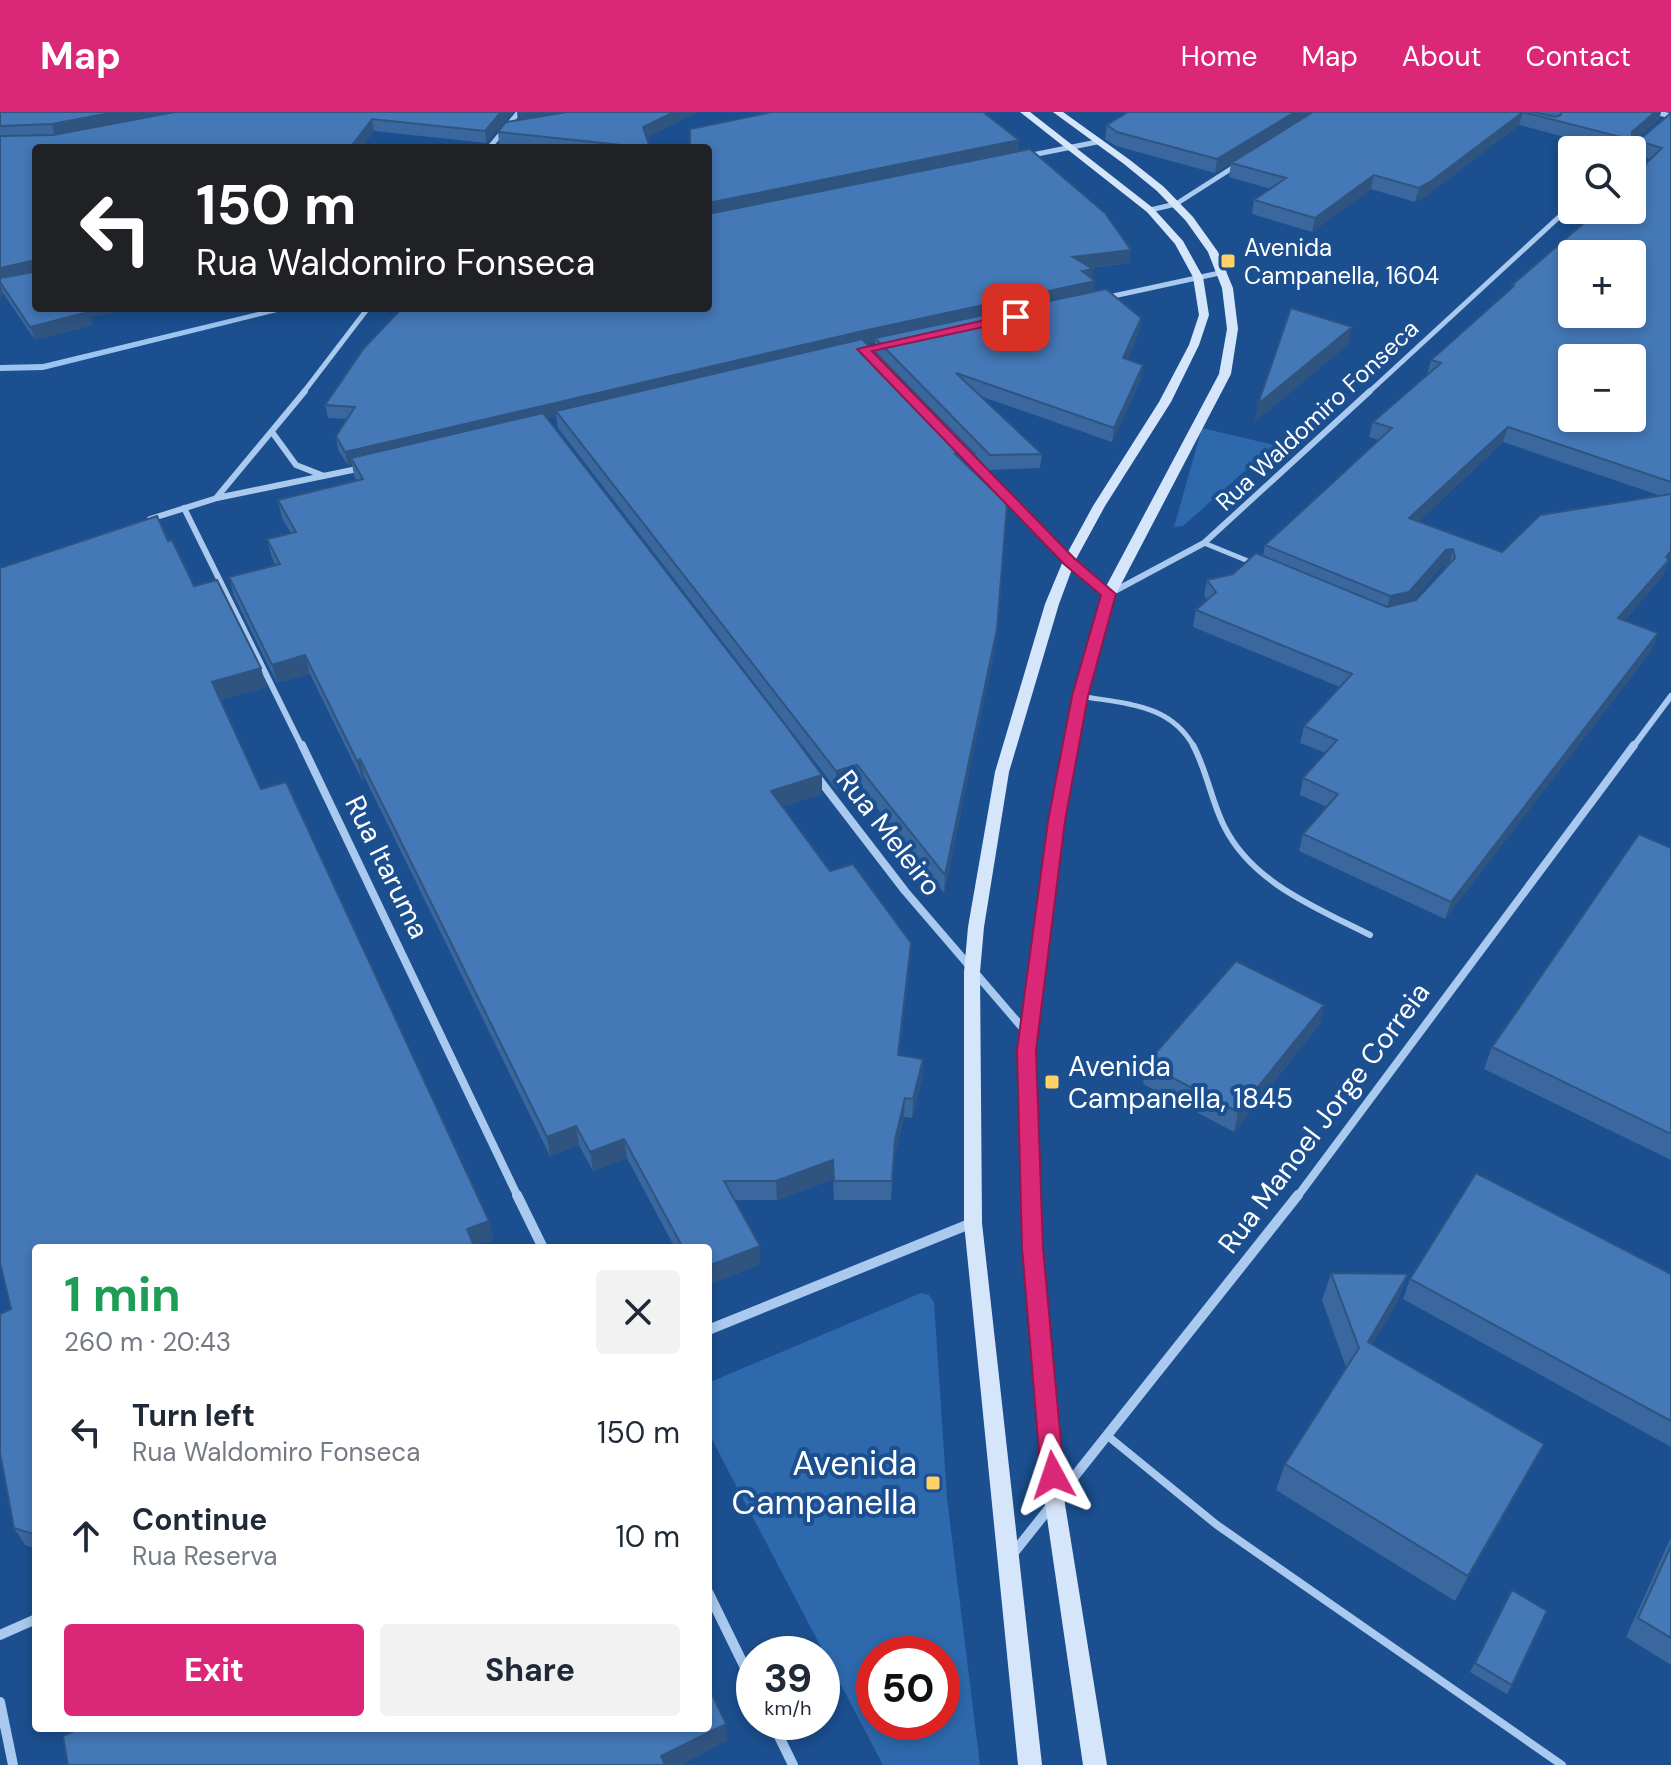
<!DOCTYPE html>
<meta charset="utf-8">
<style>
:root{--surface:#fff;--page:#f2f2f3;--text:#1f2937;--muted:#747a83;--accent:#db2777}
body{margin:0;font-family:"DM Sans",sans-serif;background:var(--page);color:var(--text);height:100vh;display:flex;flex-direction:column;font-size:30px;white-space:nowrap}
*{box-sizing:border-box;margin:0}
p{font-size:26px;color:var(--muted)}
.icon{flex:none;width:44px;height:44px;fill:none;stroke:currentColor;stroke-width:2;stroke-linecap:round;stroke-linejoin:round}
.map{position:relative;flex:1;overflow:hidden}
.details{position:absolute;left:32px;top:1132px;width:680px;height:488px;display:flex;flex-direction:column;background:var(--surface);border-radius:8px;box-shadow:0 4px 12px #0003}
.details>*{flex:none}
.top-card{position:absolute;left:32px;top:32px;width:680px;height:168px;border-radius:8px;box-shadow:0 4px 12px #0003;background:#202124;color:#fff;overflow:hidden}
.controls{position:absolute;left:1558px;top:24px;display:grid;gap:16px}
.controls a{display:grid;place-items:center;width:88px;height:88px;border-radius:8px;background:var(--surface);box-shadow:0 4px 12px #0003;font-size:40px}
.speed{position:absolute;left:736px;top:1524px;display:flex;gap:16px;font-size:40px;font-weight:700;text-align:center}
.speed>*{display:grid;place-content:center;width:104px;height:104px;border-radius:50%;background:var(--surface);box-shadow:0 4px 12px #0003;line-height:1}
.speed small{font-size:20px;font-weight:400}
.speed .limit{border:12px solid #d22;background:#fff;color:#111}
.pin{position:absolute;display:grid;place-items:center;width:68px;height:68px;color:#fff;margin:-34px;border-radius:16px;box-shadow:0 4px 12px #0006}
.me{position:absolute;width:88px;margin:-44px;rotate:355deg;stroke-linejoin:round;filter:drop-shadow(0 0 6px #0008)}
.turn{display:flex;align-items:center;gap:28px;height:168px;padding:0 32px;font-size:36px}
.turn .icon{width:104px;height:104px;stroke-width:2.5}
.turn b{display:block;font-size:56px;line-height:68px}
.round{display:grid;place-items:center;flex:none;width:84px;height:84px;border-radius:8px;background:var(--page)}
.summary{display:flex;align-items:center;justify-content:space-between;height:136px;padding:0 32px}
h1{font-size:48px;font-weight:700;line-height:60px;color:#1e9e55}
.cta{display:flex;gap:16px;margin-top:auto;padding:16px 32px}
.cta a{flex:1;height:92px;border-radius:8px;background:var(--accent);color:#fff;font-size:32px;font-weight:700;line-height:92px;text-align:center}
.cta a+a{background:var(--page);color:var(--text)}
ul{padding:0;list-style:none}
li{display:flex;align-items:center;gap:24px;height:104px;padding:0 32px}
li div{flex:1}
li b{display:block;font-size:30px}
li em{font-style:normal}
header{display:flex;align-items:center;gap:48px;box-sizing:border-box;height:112px;padding:0 40px;background:var(--accent);color:#fff}
header strong{font-size:38px}
nav{display:flex;gap:44px;margin-inline-start:auto;font-size:28px}
.map>svg:first-child{display:block}
</style>
<header>
<strong>Map</strong>
<nav><a>Home</a><a>Map</a><a>About</a><a>Contact</a></nav>
</header>
<div class="map">
<svg width="1671" height="1653" viewBox="0 0 1671 1653">
<rect width="100%" height="100%" fill="#1b4f8f"/>
<!-- green -->
<path fill="#2e69ad" fill-rule="evenodd" d="M1202,316l72,17 -91,81 -9,1z
M921,1181l8,2 5,7 13,196 33,267h-97l-175,-333v-49zM874,1542h68v68h-68z"/>
<g fill="none" stroke-linecap="round" stroke-linejoin="round">
<!-- stream -->
<path fill="#9cc4f0" fill-rule="evenodd" d="M275,196h18l-250,62 -43,1v-6l43,-1z"/>
<!-- lane-far2 -->
<path stroke="#a9c9ee" stroke-width="5" d="M1204,431l49,20
M1080,584c44,8 90,7 114,51"/>
<!-- lane-far1 -->
<path stroke="#a9c9ee" stroke-width="6" d="M1193,633c14,26 18,55 31,81 28,57 93,82 146,109"/>
<!-- lane -->
<path stroke="#a9c9ee" stroke-width="8" d="M1109,1325l108,88 345,240"/>
<!-- street-far3 -->
<path stroke="#a9c9ee" stroke-width="5" d="M1655,0l16,4
M489,36l30,-36
M1027,44l70,-14
M1150,98l26,-6 61,-39
M1104,186l120,-26
M303,281l65,-85
M1368,281l204,-188"/>
<!-- street-far2 -->
<path stroke="#a9c9ee" stroke-width="6" d="M272,320l24,33 28,11
M967,344l102,105 40,33 95,-51 166,-152
M217,385l88,-106
M184,396l118,239
M150,407l67,-21 145,-30
M1633,635l38,-51"/>
<!-- street-far1 -->
<path stroke="#a9c9ee" stroke-width="8" d="M302,633l216,452
M815,662l90,117 122,142
M1297,1085l337,-452"/>
<!-- street -->
<path stroke="#a9c9ee" stroke-width="10" d="M517,1083l26,53
M708,1218l264,-107
M1012,1443l286,-360
M708,1480l46,94
M0,1523l36,-16
M0,1590l13,63
M772,1610l21,43"/>
<!-- secondary -->
<path fill="#d6e6fa" fill-rule="evenodd" d="M1020,0h10l123,96 30,33 20,36 6,38 -10,30 -28,57 -66,104 -30,55 -16,43 -50,168 -25,155 -4,45 2,251 60,542h-24l-54,-542v-251l4,-45 27,-155 50,-168 18,-43 30,-55 66,-104 30,-57 10,-30 -6,-38 -18,-33 -28,-32z
M1053,0h10l67,48 34,27 29,30 25,35 15,36 5,41 -7,45 -115,220 -29,102 -23,125 -30,229 7,198 24,256 42,261h-24l-38,-261 -22,-256 -5,-198 32,-229 23,-125 29,-102 117,-220 8,-45 -5,-41 -14,-36 -22,-31 -29,-30 -33,-27z"/>
</g>
<!-- wall -->
<path fill="#3a679d" fill-rule="evenodd" d="M0,0h513l-27,31 -112,-12 -13,17h-325v160l54,9 3,8 -58,15 -32,-47 -3,7z
M1128,0h533l-2,7 -28,24 -2,7h-15l-95,-25 -93,71 -11,6 -44,-13 -59,43 -60,-18 2,-14 17,-11 -42,-12 2,-14 -16,10 -99,-27 -11,-7 2,-14z
M1671,1v447l-4,5 -4,11 -39,45 28,29 -207,269 -146,-68 4,-17 24,-27 -27,-12 3,-17 23,-25 -26,-10 4,-17 36,-39 -147,-60 3,-17 11,-10 -3,-4 3,-16 26,-6 30,-18 2,-11 113,-105 -9,-3 4,-15 54,-47 4,-15 80,-71 1,-4 120,-75 18,-51 -16,-4 4,-14zM1503,330l158,54 -159,56 -83,-31zM1442,454h5l-31,34 -5,2z
M518,8l129,17 3,11h-115l-36,-4 -1,-12z
M1018,40l112,111 -39,5 2,1 -1,10 2,13 47,26 -2,14 -12,28 14,19 -29,63 -132,-46 62,58 -2,14 -51,2 -15,-16 -1,16 22,177 -51,246 -87,-110 -21,6 -278,-361 -2,-12 -10,2 276,357v19l-39,12 47,65 80,91 -11,94 24,3 -1,19 -10,40 -8,-1 -10,41 -3,42h-57l-1,-21 -56,21h-43l26,46v18l-52,21v-37h-33l-48,-90 -34,13 -14,-26 -29,11 -185,-378 -3,2 -52,-106 -33,9 -43,-87 -5,-19 47,-11 -4,-8 -5,-19 24,-6 -9,-15 -4,-18 79,-19 -3,-5 -2,-12 -4,1 -10,-15 -2,-14 11,-17 -19,-1 -3,-13zM875,229v11l-9,-9z
M194,474l67,82 5,19 -46,13 41,89 228,432 4,19 -18,6 -439,2v301l-11,-4 -11,-17 -3,-219z
M1671,736v312l-187,-91 8,-22z
M1324,893l-5,20 -85,107 -91,-48 3,-20z
M1331,1161l67,28 -26,43 158,126 -75,131 -179,-111 9,-26 61,-97 -24,-67z
M1671,1162v173l-268,-148 7,-20z
M1671,1425v128l-45,-28z
M1512,1478v95l-5,9 -37,-22z"/>
<!-- shaded-wall -->
<path fill="#305480" d="M115,0h66l-126,24 -3,-12z
M501,0h12l-27,31 -1,-12z
M517,0h56l-55,9z
M674,0h25l-55,27 -1,-12z
M1295,0h20l-100,61 2,-14z
M1523,0l-4,13 -93,71 -11,6 4,-14z
M1655,0h6l-2,7 -28,24 1,-11z
M372,7l2,12 -13,17h-11z
M1019,28l-1,12 -310,63v-12z
M1374,63l-3,14 -59,43 3,-14z
M1131,138l-1,13 -58,7 1,-13z
M31,149l4,13 -35,7v-13z
M1093,157l-1,13 -10,-11z
M1095,169l-1,13 -219,44v3l-316,74 -3,-4v5l-202,48 -3,-6 1,6 -4,1 -3,-13 518,-121z
M0,172l3,9 -3,7z
M87,196h53l-50,9 3,8 -58,15 -5,-13z
M1141,206l-2,14 -18,41 2,-15z
M1352,215l-4,18 -94,78 4,-19z
M1143,253l-2,14 -29,63 2,-14z
M1508,315l-5,15 -98,92 4,-16z
M1007,392l-12,143 -51,246 1,-18z
M1453,437l-4,16 -7,1 -37,42 -19,4 4,-16 56,-46z
M1671,439v9l-4,5 -4,11 -51,59 6,-17z
M1658,521l-6,17 -207,269 6,-17z
M305,543l5,19 -33,9 -5,-18z
M261,556l5,19 -49,14 -5,-19z
M360,647l5,19 -3,2 -5,-19z
M857,653v18l-21,6v-18z
M822,663v19l-50,16 -1,-19z
M911,831l-1,19 -13,112 1,-19z
M1324,893l-5,20 -85,107 4,-20z
M923,947l-1,19 -10,40 1,-19z
M905,986l-1,19 -10,41 -3,42 4,-60z
M576,1014l3,19 -29,11 -3,-19z
M624,1027l3,19 -34,13 -3,-19z
M833,1048v19l-56,21 -1,-19z
M489,1109l4,19 -22,8 -4,-19z
M760,1134v18l-52,21v-19z
M1408,1162l-10,27 -40,68 10,-27z
M1544,1332l-14,26 -75,131 13,-25z
M726,1612l1,17 -46,24h-18l-2,-9z"/>
<!-- building -->
<path fill="#4478b7" stroke="#305480" stroke-width="2" fill-rule="evenodd" d="M0,0h115l-63,12 -52,2z
M175,0h326l-16,19 -113,-12 -22,29h-314v116l-5,-3 -31,7v-132l53,-1z
M567,0h107l-31,15 7,21 -152,-16 8,-10z
M772,0h211l36,28 -311,63v-55h-18v-19z
M1128,0h167l-78,47 -100,-27 -10,-7z
M1313,0h210l-93,70 -11,6 -45,-13 -59,43 -61,-18 32,-22 -55,-15z
M1523,0h10l22,5 6,-2v-3h94l-23,20v8z
M1671,1v369l-163,-55 -99,91 93,34 38,-37 131,-21v57l-5,6 3,3 -51,58 40,15 -207,269 -148,-68 35,-40 -35,-16 34,-38 -33,-14 48,-52 -156,-64 20,-18 -9,-12 26,-6 23,-21 131,54 29,-7 39,-42 -2,-9 -7,1 -37,42 -19,4 -125,-51 127,-117 -19,-6 68,-59 -10,-3 83,-74 -2,-1 87,-75h33v-33l30,-29 -24,-7zM1572,142h60v60h-60zM1572,246h60v60h-60z
M1030,37l75,64 26,37 -58,7 20,12 -11,2 13,10 -232,50 -518,121 -9,-16 19,-29 -30,-2 39,-57 38,-40h306v-94z
M36,154v42h51l2,4 -59,15 -30,-45v-4l33,-6z
M1106,177l35,29 -18,40 20,7 -29,63 -158,-55 86,81 -52,1 -115,-117z
M1291,196l61,19 -94,77z
M862,227l112,114 -19,1 52,50 -10,125 -52,246 -88,-110 -21,6 -280,-360z
M543,301l243,313 36,49 -51,16 59,80 23,-7 58,79 -13,112 25,4 -10,40 -8,-1 -10,42 -3,41h-58l-1,-21 -57,21h-52l36,65 -52,20v-18h-25l-59,-109 -34,13 -14,-26 -29,11 -187,-378 -3,2 -52,-106 -33,10 -43,-88 51,-13 -13,-25 29,-7 -18,-32 85,-21 -12,-21z
M157,404l11,25 4,-1 22,46 23,-6 44,88 -49,14 49,107 25,-7 203,439 -22,8 8,19h-439v287l-22,-7 -14,-75v-139l11,-5 -11,-46v-695z
M1639,722l32,14v286l-179,-87z
M1236,849l88,44 -86,107 -92,-48z
M1476,1061l195,101v147l-261,-142z
M1331,1161l77,1 -40,68 176,102 -76,132 -183,-112 74,-116z
M1671,1434v92l-33,-20z
M1512,1478l35,21 -35,74 -37,-22z
M708,1574l18,38 -65,32 4,9h-597l-5,-29 18,-8h627z"/>
<!-- route -->
<path fill="#db2777" stroke="#8e194d" stroke-width="2" d="M1016,201l4,1v5l-148,32 202,207 42,36 -28,102 -23,125 -29,229 7,198 21,227 -3,8 -8,3 -9,-3 -3,-8 -19,-227 -5,-198 31,-229 24,-125 29,-101 -37,-31 -207,-215z"/>
<!-- markers -->
<g fill="#ffd166" stroke="#1b4f8f" stroke-width="3">
<rect x="1220" y="141" width="16" height="16" rx="4"/>
<rect x="1044" y="962" width="16" height="16" rx="4"/>
<rect x="925" y="1363" width="16" height="16" rx="4"/>
</g>
<g text-anchor="middle" dominant-baseline="central" stroke-width="8" stroke-linejoin="round" paint-order="stroke">
<!-- far-poi labels -->
<g font-size="24" fill="#fff" stroke="#1b4f8f" text-anchor="start">
<text x="1244" y="135">Avenida<tspan x="1244" dy="28">Campanella, 1604</tspan></text>
</g>
<!-- far-street labels -->
<g font-size="24" fill="#fff" stroke="#1b4f8f">
<text transform="translate(1317 303) rotate(-43)">Rua Waldomiro Fonseca</text>
</g>
<!-- street labels -->
<g font-size="28" fill="#fff" stroke="#1b4f8f">
<text transform="translate(889 721) rotate(52)">Rua Meleiro</text>
<text transform="translate(387 755) rotate(64)">Rua Itaruma</text>
<text transform="translate(1324 1006) rotate(-53)">Rua Manoel Jorge Correia</text>
</g>
<!-- poi labels -->
<g font-size="28" fill="#fff" stroke="#1b4f8f" text-anchor="start">
<text x="1068" y="954">Avenida<tspan x="1068" dy="32">Campanella, 1845</tspan></text>
</g>
<!-- near-poi labels -->
<g font-size="34" fill="#fff" stroke="#1b4f8f" text-anchor="end">
<text x="917" y="1351">Avenida<tspan x="917" dy="39">Campanella</tspan></text>
</g>
</g>
</svg>
<div class="controls">
<a><svg class="icon" aria-label="search" viewBox="0 0 24 24"><circle cx="10" cy="10" r="6"/><path d="M15 15l6 6"/></svg></a>
<a>+</a>
<a>−</a>
</div>
<div class="speed"><div>39<small>km/h</small></div><div class="limit">50</div></div>
<div class="pin" style="left:1016px;top:205px;background:#d93025"><svg class="icon" aria-label="arrive" viewBox="0 0 24 24"><path d="M6 21V4h12l-3 4 3 4H6"/></svg></div>
<svg class="me" style="left:1053px;top:1363px" viewBox="-20 -20 40 40"><path d="M0-17L14 15 0 8-14 15z" fill="#db2777" stroke="#fff" stroke-width="4"/></svg>
<div class="top-card">
<div class="turn"><svg class="icon" aria-label="left" viewBox="0 0 24 24"><path d="M17 20v-9H6M10 6l-5 5 5 5"/></svg><div><b>150 m</b>Rua Waldomiro Fonseca</div></div>
</div>
<section class="details">
<div class="summary"><div><h1>1 min</h1><p>260 m · 20:43</p></div><a class="round"><svg class="icon" aria-label="close" viewBox="0 0 24 24"><path d="M6 6l12 12M18 6L6 18"/></svg></a></div>
<ul>
<li><svg class="icon" aria-label="left" viewBox="0 0 24 24"><path d="M17 20v-9H6M10 6l-5 5 5 5"/></svg><div><b>Turn left</b><p>Rua Waldomiro Fonseca</p></div><em>150 m</em></li>
<li><svg class="icon" aria-label="ahead" viewBox="0 0 24 24"><path d="M12 20V5M6 11l6-6 6 6"/></svg><div><b>Continue</b><p>Rua Reserva</p></div><em>10 m</em></li>
</ul>
<div class="cta"><a>Exit</a><a>Share</a></div>
</section>
</div>
